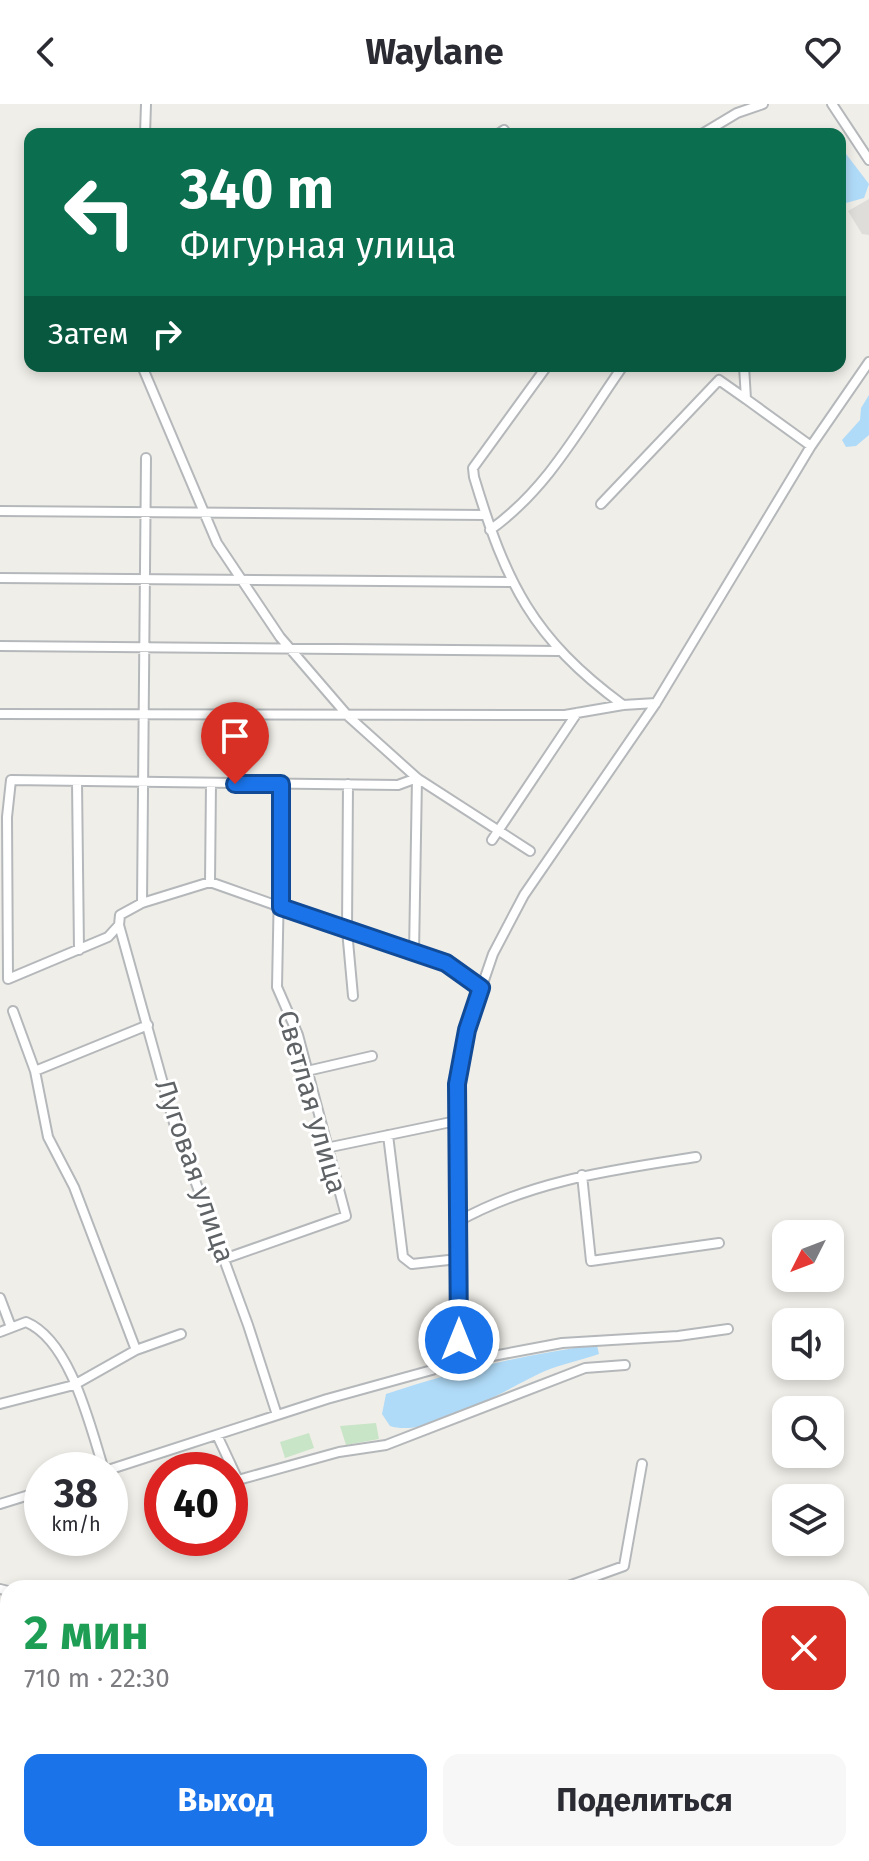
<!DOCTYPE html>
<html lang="ru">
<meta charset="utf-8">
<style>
:root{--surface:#fff;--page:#f7f7f7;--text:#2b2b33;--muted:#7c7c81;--accent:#1a73e8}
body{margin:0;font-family:"Fira Sans",sans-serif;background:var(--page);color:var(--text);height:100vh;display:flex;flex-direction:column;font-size:30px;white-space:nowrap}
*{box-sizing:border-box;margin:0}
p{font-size:26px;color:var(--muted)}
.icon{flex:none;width:44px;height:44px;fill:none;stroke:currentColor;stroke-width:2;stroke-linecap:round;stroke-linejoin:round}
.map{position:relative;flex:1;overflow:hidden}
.sheet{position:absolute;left:0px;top:1476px;width:870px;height:282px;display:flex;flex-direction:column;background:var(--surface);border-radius:24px 24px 0 0;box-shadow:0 4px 12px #0003}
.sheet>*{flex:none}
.top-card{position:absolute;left:24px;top:24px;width:822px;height:244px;border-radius:16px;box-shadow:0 4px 12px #0003;background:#0b6e4f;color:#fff;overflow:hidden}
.needle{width:52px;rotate:228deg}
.tools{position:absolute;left:772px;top:1116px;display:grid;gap:16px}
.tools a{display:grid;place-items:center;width:72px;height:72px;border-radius:16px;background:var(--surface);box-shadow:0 4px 12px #0003;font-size:40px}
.speed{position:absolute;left:24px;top:1348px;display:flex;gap:16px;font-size:40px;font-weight:700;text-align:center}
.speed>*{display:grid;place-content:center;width:104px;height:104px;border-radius:50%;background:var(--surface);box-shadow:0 4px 12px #0003;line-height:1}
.speed small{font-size:20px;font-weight:400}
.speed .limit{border:12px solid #d22;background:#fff;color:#111}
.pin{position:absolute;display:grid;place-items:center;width:68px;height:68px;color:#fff;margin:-82px -34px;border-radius:50% 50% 50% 0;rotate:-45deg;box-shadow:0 0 8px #0007}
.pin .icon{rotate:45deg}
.me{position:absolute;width:88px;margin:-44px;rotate:0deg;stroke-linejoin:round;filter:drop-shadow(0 0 6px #0008)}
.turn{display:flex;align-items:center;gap:28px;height:168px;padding:0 24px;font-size:36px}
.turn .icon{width:104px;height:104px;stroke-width:2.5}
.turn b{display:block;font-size:56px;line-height:68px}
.then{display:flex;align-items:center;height:76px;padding:0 24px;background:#0003;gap:16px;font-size:30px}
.round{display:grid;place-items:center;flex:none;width:84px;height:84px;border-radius:16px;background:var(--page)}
.head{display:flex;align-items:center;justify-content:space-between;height:136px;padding:0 24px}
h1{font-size:48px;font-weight:700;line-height:60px;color:#1e9e55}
.cta{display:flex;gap:16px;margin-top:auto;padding:16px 24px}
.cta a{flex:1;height:92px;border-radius:16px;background:var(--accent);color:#fff;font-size:32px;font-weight:700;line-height:92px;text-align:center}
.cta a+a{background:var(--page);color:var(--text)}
header{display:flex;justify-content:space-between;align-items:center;height:104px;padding:0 24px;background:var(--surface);font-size:36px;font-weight:700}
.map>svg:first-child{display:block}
</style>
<header><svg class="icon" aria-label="back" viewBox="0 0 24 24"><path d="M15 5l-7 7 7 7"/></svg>Waylane<svg class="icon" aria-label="heart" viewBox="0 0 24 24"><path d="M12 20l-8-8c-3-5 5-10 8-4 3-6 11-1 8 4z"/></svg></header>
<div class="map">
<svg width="869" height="1757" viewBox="0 0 869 1757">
<rect width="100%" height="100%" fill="#f0eee8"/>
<!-- industrial -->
<path fill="#dfddda" d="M869,95v36l-7,-1 -14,-23z"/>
<!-- green -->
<path fill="#c8e5c7" d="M376,1319l3,16 -33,6 -6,-19z
M309,1329l5,15 -29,10 -5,-16z
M113,1750h478l2,7h-501z"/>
<!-- water -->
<path fill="#b0dbf8" d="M840,42l29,38 -5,14 -18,5 -6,-2z
M869,291v40l-13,11 -10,1 -4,-7 18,-20 1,-12z
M597,1241l2,9c-18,6 -37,10 -54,17 -38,17 -117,68 -155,55l-8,-12 4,-20c70,-23 138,-40 211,-49z"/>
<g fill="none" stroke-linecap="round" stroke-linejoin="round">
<defs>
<path id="minor" d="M832,0l37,56
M145,30l1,-30
M498,30l6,-4 3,4
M702,30l35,-21 26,-9
M142,262l75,177 63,94 68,79 69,62 113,73
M547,262l-74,102 1,9c32,106 58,161 149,228
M744,262l2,33 65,47
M601,400l118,-124 27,19
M0,407l485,4
M490,426c59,-42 92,-106 133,-164
M0,474l511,4
M0,542l559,5
M0,610l565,1 58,-10 33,-2
M77,678l2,168
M348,680l-1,146 6,66
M492,736l85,-127
M210,778l1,-99
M142,799l4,-445
M119,821l55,198 74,202 29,90
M414,849l3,-175 -19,7 -387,-5 -4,37 1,162 100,-42 11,-12 1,-10 22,-12 68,-21 189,67c37,11 51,17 82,39
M13,907l22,60 13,66 26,50 62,163
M35,967l113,-46
M307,967l65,-15
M388,1031l15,122 9,7 46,-5
M326,1044l130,-27
M582,1071l9,86 128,-18
M457,1118c75,-42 156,-52 239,-65
M224,1155l122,-43 -48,-181 -21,-48 4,-203
M0,1194l11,29
M0,1228l26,-10c45,19 64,104 78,148
M451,1255l10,3 101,-19 116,-7 50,-7
M0,1300l74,-19 62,-35 45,-16
M217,1331l21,45 101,-28 47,-7 199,-77 40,-3
M108,1366l219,-71 105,-29 19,-11 8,-19 -2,-256 10,-54 26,-76 31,-59 132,-192 155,-257 58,-84
M0,1400l42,-13
M563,1484l61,-22 18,-102
M0,1485l8,2
M0,1639l8,3
M0,1714l8,3"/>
</defs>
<!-- minor casing -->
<use href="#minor" stroke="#b5b8bb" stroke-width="12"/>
<!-- minor -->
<use href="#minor" stroke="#fff" stroke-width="8"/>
</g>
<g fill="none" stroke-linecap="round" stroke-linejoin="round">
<defs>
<path id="route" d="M235,680h46v123l165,56 35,25 -14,42 -10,54 2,256"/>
</defs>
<!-- route casing -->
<use href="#route" stroke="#114b97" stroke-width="20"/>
<!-- route -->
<use href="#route" stroke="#1a73e8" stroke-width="14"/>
</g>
<g text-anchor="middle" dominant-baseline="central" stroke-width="6" stroke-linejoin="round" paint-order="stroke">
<!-- street labels -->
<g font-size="28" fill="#5f6366" stroke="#fff">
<text transform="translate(312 998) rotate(74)">Светлая улица</text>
<text transform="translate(195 1067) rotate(71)">Луговая улица</text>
</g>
</g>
</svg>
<div class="tools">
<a><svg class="needle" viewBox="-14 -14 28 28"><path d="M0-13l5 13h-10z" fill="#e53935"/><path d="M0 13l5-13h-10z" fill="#7c7c81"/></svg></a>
<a><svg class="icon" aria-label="sound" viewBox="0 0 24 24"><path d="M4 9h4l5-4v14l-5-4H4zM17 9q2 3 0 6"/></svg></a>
<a><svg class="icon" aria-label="search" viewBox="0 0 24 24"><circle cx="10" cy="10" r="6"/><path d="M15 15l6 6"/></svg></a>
<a><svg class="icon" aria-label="layers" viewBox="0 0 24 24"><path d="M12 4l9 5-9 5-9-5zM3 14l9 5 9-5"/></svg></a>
</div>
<div class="speed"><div>38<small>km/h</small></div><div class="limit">40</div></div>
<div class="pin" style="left:235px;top:680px;background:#d93025"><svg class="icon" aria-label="arrive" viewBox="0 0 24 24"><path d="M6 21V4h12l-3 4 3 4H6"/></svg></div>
<svg class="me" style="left:459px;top:1236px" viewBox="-20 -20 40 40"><circle r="17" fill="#1a73e8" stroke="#fff" stroke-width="3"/><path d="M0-11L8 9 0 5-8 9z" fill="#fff"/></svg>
<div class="top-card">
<div class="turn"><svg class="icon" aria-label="left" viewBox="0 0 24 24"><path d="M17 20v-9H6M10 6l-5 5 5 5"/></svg><div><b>340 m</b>Фигурная улица</div></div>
<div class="then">Затем<svg class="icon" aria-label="right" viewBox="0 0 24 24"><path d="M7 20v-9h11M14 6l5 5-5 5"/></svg></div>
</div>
<section class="sheet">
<div class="head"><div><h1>2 мин</h1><p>710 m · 22:30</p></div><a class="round" style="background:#d93025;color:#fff"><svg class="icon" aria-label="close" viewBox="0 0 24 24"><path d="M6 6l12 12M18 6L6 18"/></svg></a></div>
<div class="cta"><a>Выход</a><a>Поделиться</a></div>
</section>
</div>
